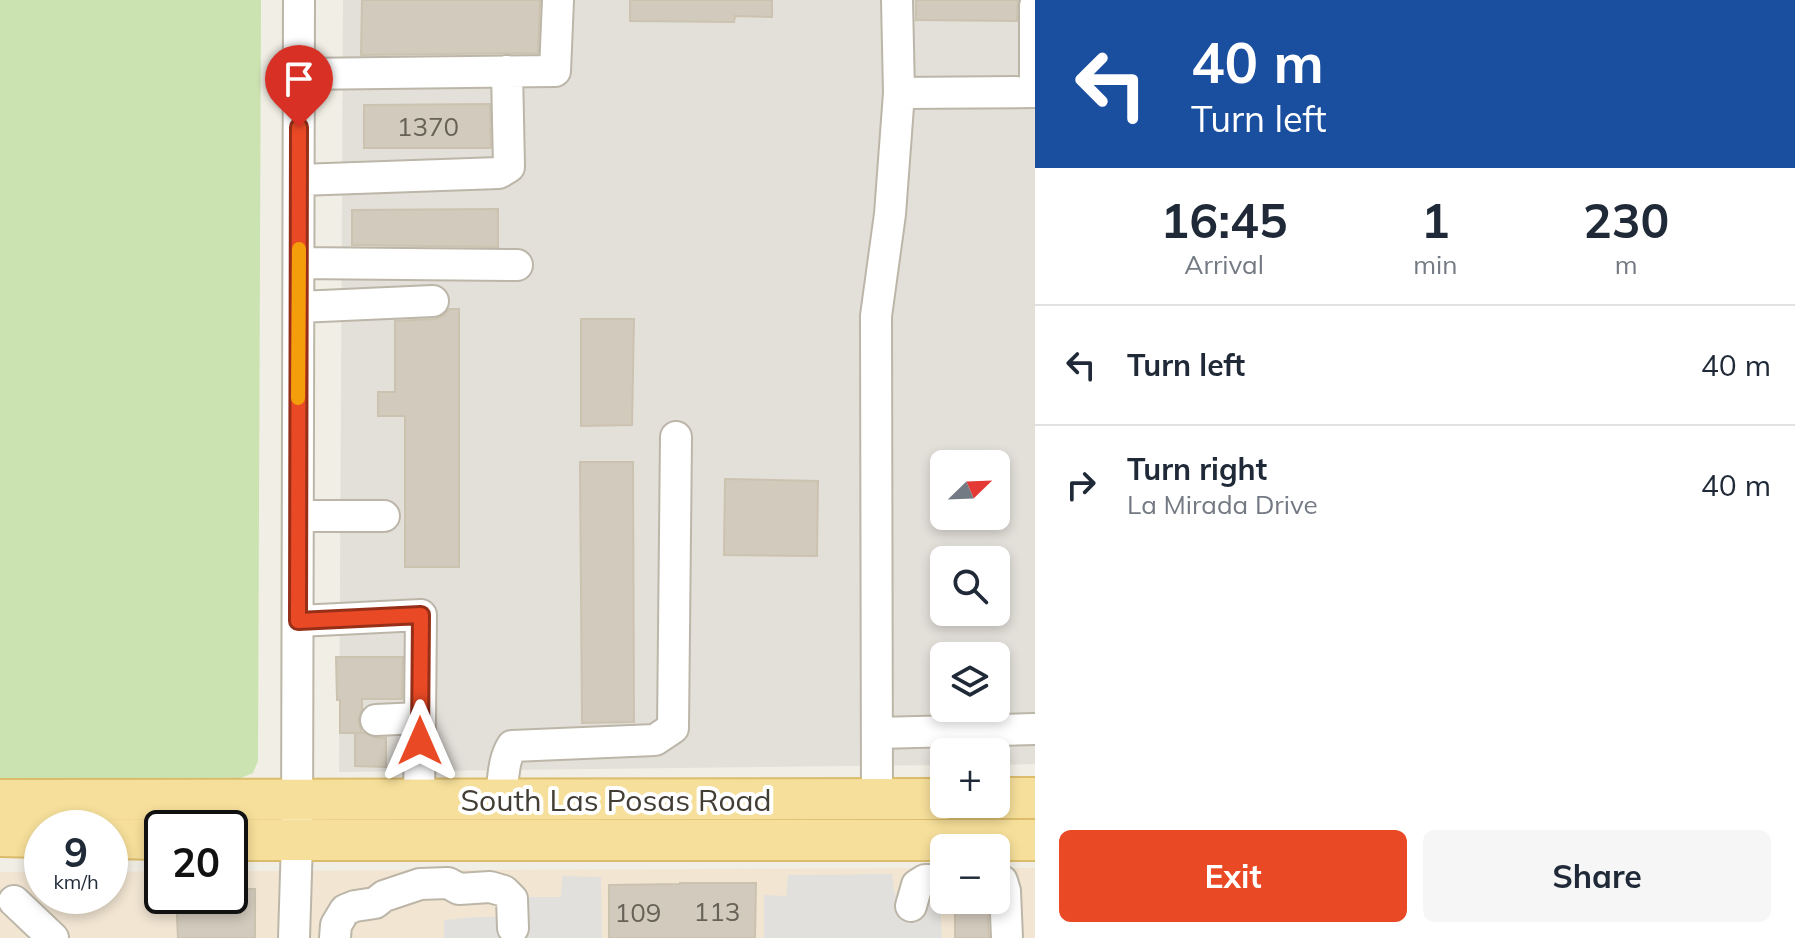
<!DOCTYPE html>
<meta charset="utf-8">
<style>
:root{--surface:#fff;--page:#f6f6f7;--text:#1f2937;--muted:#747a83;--line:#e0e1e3;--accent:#e94925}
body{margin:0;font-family:Mulish,sans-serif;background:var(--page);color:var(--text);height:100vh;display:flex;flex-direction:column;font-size:30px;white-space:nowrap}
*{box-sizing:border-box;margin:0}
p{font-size:26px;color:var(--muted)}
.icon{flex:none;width:44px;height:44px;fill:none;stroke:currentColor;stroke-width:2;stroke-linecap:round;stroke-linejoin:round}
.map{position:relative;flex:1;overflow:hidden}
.sheet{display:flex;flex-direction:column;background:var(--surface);width:760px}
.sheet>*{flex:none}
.guide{background:#1a4fa0;color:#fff;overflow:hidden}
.needle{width:52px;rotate:67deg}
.buttons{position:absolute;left:930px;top:450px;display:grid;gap:16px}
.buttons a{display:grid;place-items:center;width:80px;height:80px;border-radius:12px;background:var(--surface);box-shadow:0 4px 12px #0003;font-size:40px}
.speed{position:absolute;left:24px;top:810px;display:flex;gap:16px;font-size:40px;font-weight:700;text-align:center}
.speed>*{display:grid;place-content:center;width:104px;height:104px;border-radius:50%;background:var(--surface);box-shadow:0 4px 12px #0003;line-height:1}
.speed small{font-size:20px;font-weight:400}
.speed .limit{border:4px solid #111;border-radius:12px;background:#fff;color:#111}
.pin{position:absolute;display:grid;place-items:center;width:68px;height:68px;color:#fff;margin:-82px -34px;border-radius:50% 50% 50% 0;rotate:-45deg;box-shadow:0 0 8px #0007}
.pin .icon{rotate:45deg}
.me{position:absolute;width:88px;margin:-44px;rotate:0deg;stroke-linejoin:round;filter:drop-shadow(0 0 6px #0008)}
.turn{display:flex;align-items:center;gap:28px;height:168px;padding:0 24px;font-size:36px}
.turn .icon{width:104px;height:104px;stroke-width:2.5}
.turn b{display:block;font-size:56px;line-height:68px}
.eta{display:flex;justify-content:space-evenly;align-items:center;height:136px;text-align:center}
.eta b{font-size:48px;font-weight:700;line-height:56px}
.action{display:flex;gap:16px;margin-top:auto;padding:16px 24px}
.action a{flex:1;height:92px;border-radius:12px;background:var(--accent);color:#fff;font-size:32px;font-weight:700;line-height:92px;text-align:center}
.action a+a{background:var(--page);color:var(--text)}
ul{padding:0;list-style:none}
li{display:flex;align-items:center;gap:24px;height:120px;padding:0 24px;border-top:2px solid var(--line)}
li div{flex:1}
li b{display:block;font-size:30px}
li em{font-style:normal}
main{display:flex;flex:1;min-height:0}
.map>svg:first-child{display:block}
</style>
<main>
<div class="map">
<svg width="1035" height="938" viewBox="0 0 1035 938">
<rect width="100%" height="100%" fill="#f1eee5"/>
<!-- commercial -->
<path fill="#f2e6d2" d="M944,868v32h52v-32h39v70h-1035v-66h42v24h68v-24l52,-1v25h68v-25z"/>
<!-- industrial -->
<path fill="#e3e0da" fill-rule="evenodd" d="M343,0h692v764l-39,1v-13h-52v13l-605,7zM944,464h52v52h-52zM944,560h52v52h-52zM944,656h52v52h-52z"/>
<!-- green -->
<path fill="#cae3b1" d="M0,0h261l-3,761 -5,12 -20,8 -233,-1z"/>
<!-- parking -->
<path fill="#e2e0dd" d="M892,874l3,21h45l2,43h-178v-43l22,1 2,-21z
M562,876l39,1 1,61h-158v-18l31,-3h54l-1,-20h33z"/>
<!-- building -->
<path fill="#d2cabc" stroke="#ccc2b0" stroke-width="2" d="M362,0h178l-2,53 -177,2z
M630,0h142v17l-37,-1 -1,6 -104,-1z
M916,0h102l-1,21 -101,-1z
M490,104l1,44h-127v-43z
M498,209v38l-146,-2v-35z
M449,309h10v258h-54v-151h-27v-24h17v-71l40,-2 8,-3z
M581,319h53l-2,106 -51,1z
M580,462h53l1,260 -52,1z
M725,479l93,2 -1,75 -93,-1z
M336,657h67l-1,42h-40v11l-4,10 4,13h-22v-33h-3z
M355,733h10l11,5h10v29l-31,-1z
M680,883h76l-1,55h-146v-53l71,-1z
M230,889h25v49h-77l-2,-42h54z
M955,900h32l2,38h-34z"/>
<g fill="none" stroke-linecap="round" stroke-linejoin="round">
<defs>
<path id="minor" d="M299,74l256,-3 3,-71
M899,93l136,-1v-86
M299,180l200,-7 10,-6 -2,-96
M299,263l218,2
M299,307l134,-6
M298,516h86
M298,621l123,-6 -1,103 -44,2
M877,733l158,-4
M877,799l-1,-483 14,-102 9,-121 -2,-93
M419,800l1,-82
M500,800c4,-18 2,-38 12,-54l143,-6 18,-12 3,-291
M996,879l6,2 3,10 2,47
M14,901l39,37
M911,906l6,-21 8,-5h19
M294,938l3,-97 2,-841
M335,938l1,-13 9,-15 10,-4 20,-3 9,-7 36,-12 28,-1 11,6 31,-2 14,4 8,8 1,29"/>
<path id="major" d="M996,798h39
M0,800l944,-1
M0,836l42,1
M110,838l52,1
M230,840h805"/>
</defs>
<!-- minor casing -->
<use href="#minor" stroke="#bcb6a9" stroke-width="34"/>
<!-- major casing -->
<use href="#major" stroke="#dabc6b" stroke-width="44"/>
<!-- minor -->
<use href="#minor" stroke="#fff" stroke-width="30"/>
<!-- major -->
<use href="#major" stroke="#f6df9a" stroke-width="40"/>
</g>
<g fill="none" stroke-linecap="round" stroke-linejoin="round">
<defs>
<path id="route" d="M299,127l-1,494 123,-6 -1,126"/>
</defs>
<!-- route casing -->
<use href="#route" stroke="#972f18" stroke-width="20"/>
<!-- route -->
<use href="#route" stroke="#e94925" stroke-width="14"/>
<!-- slow -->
<path stroke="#f59e0b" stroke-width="14" d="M298,398l1,-149"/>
</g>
<g text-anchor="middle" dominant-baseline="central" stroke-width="8" stroke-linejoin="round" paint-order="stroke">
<!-- number labels -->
<g font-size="26" fill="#676157">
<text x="428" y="126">1370</text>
<text x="717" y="911">113</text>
<text x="638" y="912">109</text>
</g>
<!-- street labels -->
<g font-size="30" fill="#433e35" stroke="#fff">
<text x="616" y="800">South Las Posas Road</text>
</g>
</g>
</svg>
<div class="buttons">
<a><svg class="needle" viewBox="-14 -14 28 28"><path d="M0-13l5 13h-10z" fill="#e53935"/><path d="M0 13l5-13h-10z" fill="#747a83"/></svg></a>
<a><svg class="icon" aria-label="search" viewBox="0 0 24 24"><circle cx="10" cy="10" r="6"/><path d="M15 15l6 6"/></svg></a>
<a><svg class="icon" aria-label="layers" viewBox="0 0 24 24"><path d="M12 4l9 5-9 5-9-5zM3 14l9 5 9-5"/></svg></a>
<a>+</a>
<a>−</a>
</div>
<div class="speed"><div>9<small>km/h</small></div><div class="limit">20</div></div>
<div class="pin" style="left:299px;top:127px;background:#d93025"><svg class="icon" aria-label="arrive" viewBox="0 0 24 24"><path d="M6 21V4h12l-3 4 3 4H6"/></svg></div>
<svg class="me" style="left:420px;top:741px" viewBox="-20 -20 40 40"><path d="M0-17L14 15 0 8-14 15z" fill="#e94925" stroke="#fff" stroke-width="4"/></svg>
</div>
<section class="sheet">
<div class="guide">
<div class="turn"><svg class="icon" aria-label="left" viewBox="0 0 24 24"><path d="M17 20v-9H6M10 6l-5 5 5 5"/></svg><div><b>40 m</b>Turn left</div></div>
</div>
<div class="eta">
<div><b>16:45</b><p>Arrival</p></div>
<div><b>1</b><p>min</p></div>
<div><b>230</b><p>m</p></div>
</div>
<ul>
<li><svg class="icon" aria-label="left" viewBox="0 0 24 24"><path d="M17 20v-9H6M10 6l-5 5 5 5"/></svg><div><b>Turn left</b></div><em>40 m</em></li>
<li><svg class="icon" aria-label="right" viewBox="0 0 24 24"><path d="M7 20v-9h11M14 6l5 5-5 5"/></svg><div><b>Turn right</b><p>La Mirada Drive</p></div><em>40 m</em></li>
</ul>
<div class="action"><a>Exit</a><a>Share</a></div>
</section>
</main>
